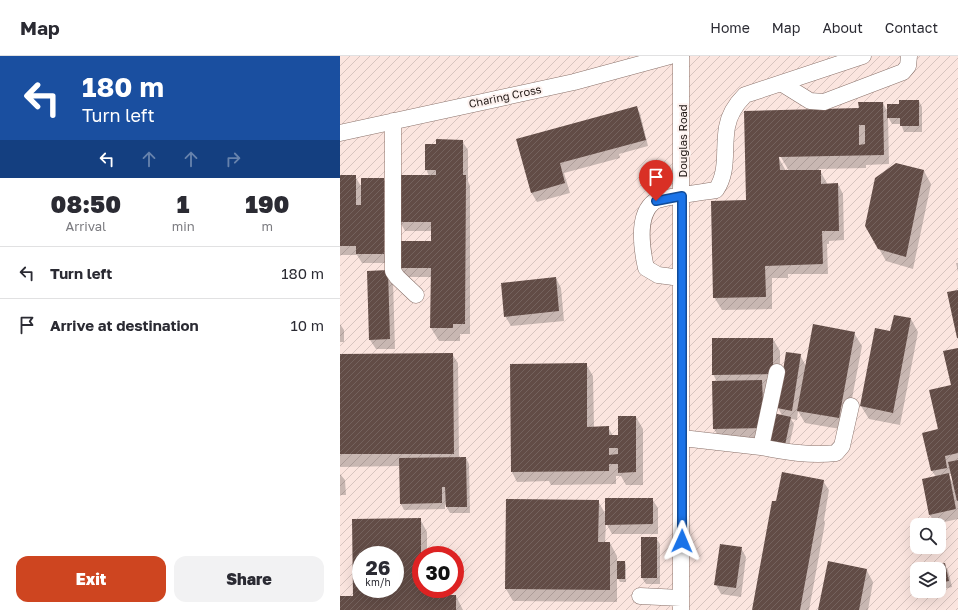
<!DOCTYPE html>
<style>
:root{--surface:#fff;--page:#f2f2f3;--text:#2b2b33;--muted:#7c7c81;--line:#e1e1e2;--accent:#ce4520}
body{margin:0;font-family:"Golos Text",sans-serif;background:var(--page);color:var(--text);height:100vh;display:flex;flex-direction:column;font-size:15px;white-space:nowrap}
*{box-sizing:border-box;margin:0}
p{font-size:13px;color:var(--muted)}
.icon{flex:none;width:22px;height:22px;fill:none;stroke:currentColor;stroke-width:2;stroke-linecap:round;stroke-linejoin:round}
.map{position:relative;flex:1;overflow:hidden}
.sheet{display:flex;flex-direction:column;background:var(--surface);width:340px}
.sheet>*{flex:none}
.hud{background:#1a4fa0;color:#fff;overflow:hidden}
.tools{position:absolute;left:570px;top:462px;display:grid;gap:8px}
.tools a{display:grid;place-items:center;width:36px;height:36px;border-radius:8px;background:var(--surface);box-shadow:0 4px 16px #0002;font-size:20px}
.speed{position:absolute;left:12px;top:490px;display:flex;gap:8px;font-size:20px;font-weight:700;text-align:center}
.speed>*{display:grid;place-content:center;width:52px;height:52px;border-radius:50%;background:var(--surface);box-shadow:0 4px 16px #0002;line-height:1}
.speed small{font-size:10px;font-weight:400}
.speed .limit{border:6px solid #d22;background:#fff;color:#111}
.pin{position:absolute;display:grid;place-items:center;width:34px;height:34px;color:#fff;margin:-41px -17px;border-radius:50% 50% 50% 0;rotate:-45deg;box-shadow:0 0 4px #0007}
.pin .icon{rotate:45deg}
.me{position:absolute;width:44px;margin:-22px;rotate:1deg;stroke-linejoin:round;filter:drop-shadow(0 0 3px #0008)}
.turn{display:flex;align-items:center;gap:14px;height:84px;padding:0 16px;font-size:18px}
.turn .icon{width:52px;height:52px;stroke-width:2.5}
.turn b{display:block;font-size:28px;line-height:34px}
.lanes{display:flex;align-items:center;height:38px;padding:0 16px;background:#0003;justify-content:center;gap:20px;direction:ltr}
.lanes .off{opacity:.35}
.eta{display:flex;justify-content:space-evenly;align-items:center;height:68px;text-align:center}
.eta b{font-size:24px;font-weight:800;line-height:28px}
.action{display:flex;gap:8px;margin-top:auto;padding:8px 16px}
.action a{flex:1;height:46px;border-radius:12px;background:var(--accent);color:#fff;font-size:16px;font-weight:800;line-height:46px;text-align:center}
.action a+a{background:var(--page);color:var(--text)}
ul{padding:0;list-style:none}
li{display:flex;align-items:center;gap:12px;height:52px;padding:0 16px;border-top:1px solid var(--line)}
li div{flex:1}
li b{display:block;font-size:15px}
li em{font-style:normal}
header{display:flex;align-items:center;gap:24px;box-sizing:border-box;height:56px;padding:0 20px;background:var(--surface);border-bottom:1px solid var(--line)}
header strong{font-size:19px}
nav{display:flex;gap:22px;margin-inline-start:auto;font-size:14px}
main{display:flex;flex:1;min-height:0}
.map>svg:first-child{display:block}
</style>
<header>
<strong>Map</strong>
<nav><a>Home</a><a>Map</a><a>About</a><a>Contact</a></nav>
</header>
<main>
<section class="sheet">
<div class="hud">
<div class="turn"><svg class="icon" aria-label="left" viewBox="0 0 24 24"><path d="M17 20v-9H6M10 6l-5 5 5 5"/></svg><div><b>180 m</b>Turn left</div></div>
<div class="lanes"><svg class="icon" aria-label="left" viewBox="0 0 24 24"><path d="M17 20v-9H6M10 6l-5 5 5 5"/></svg><svg class="icon off" aria-label="ahead" viewBox="0 0 24 24"><path d="M12 20V5M6 11l6-6 6 6"/></svg><svg class="icon off" aria-label="ahead" viewBox="0 0 24 24"><path d="M12 20V5M6 11l6-6 6 6"/></svg><svg class="icon off" aria-label="right" viewBox="0 0 24 24"><path d="M7 20v-9h11M14 6l5 5-5 5"/></svg></div>
</div>
<div class="eta">
<div><b>08:50</b><p>Arrival</p></div>
<div><b>1</b><p>min</p></div>
<div><b>190</b><p>m</p></div>
</div>
<ul>
<li><svg class="icon" aria-label="left" viewBox="0 0 24 24"><path d="M17 20v-9H6M10 6l-5 5 5 5"/></svg><div><b>Turn left</b></div><em>180 m</em></li>
<li><svg class="icon" aria-label="arrive" viewBox="0 0 24 24"><path d="M6 21V4h12l-3 4 3 4H6"/></svg><div><b>Arrive at destination</b></div><em>10 m</em></li>
</ul>
<div class="action"><a>Exit</a><a>Share</a></div>
</section>
<div class="map">
<svg width="618" height="554" viewBox="0 0 618 554">
<defs>
<pattern id="industrial-furrows" width="10" height="10" patternUnits="userSpaceOnUse"><rect width="10" height="10" fill="#fbe5df"/><path d="M-1 1l2-2M0 10L10 0M9 11l2-2" fill="none" stroke="#d7c4bf"/></pattern>
<pattern id="building-hatch" width="6" height="6" patternUnits="userSpaceOnUse"><rect width="6" height="6" fill="#624c46"/><path d="M-1 1l2-2M0 6l6-6M5 7l2-2" fill="none" stroke="#74625d"/></pattern>
</defs>
<rect width="100%" height="100%" fill="#fdf2ef"/>
<!-- industrial -->
<path fill="url(#industrial-furrows)" fill-rule="evenodd" d="M0,0h618v554h-618zM577,469h22v22h-22zM21,499h34v34h-34zM81,499h34v34h-34zM577,513h22v22h-22z"/>
<!-- shadow -->
<path fill="#0003" fill-rule="evenodd" d="M579,45l3,6v25h-18l-3,-8h-9l-4,-7 1,47 -23,1v3l-47,1 9,16 10,-1 5,10 1,46 -15,1v3h-2l1,30h-40v4h-16v31l-50,1 -8,-13 33,-96 -2,-89 115,-3 23,-6 5,10 12,-8zM438,96l11,19h-3l-10,-18z
M296,51l4,6 8,33 -29,8 1,4 -56,15 6,20 -33,9 -6,-10 -14,-52z
M122,85l6,9v31l2,5v148h-10v7h-21l-8,-13 1,-51h-27l-6,-9 33,-26v-11h-27l-5,-9 29,-46 -3,-7 9,-24z
M584,115l7,13 -18,85 -27,-8 -20,-35z
M0,120h15l7,12 22,-9 3,6 2,78h-27l-5,-8h-17z
M616,207h2v9z
M48,215l5,10 2,68h-19l-6,-9z
M216,222l5,10 3,33 -53,5 -6,-10z
M571,263l7,13 -18,93 -31,-6 -8,-13 30,-74z
M0,268l4,6v12h-4z
M514,277l8,13 -16,84 -41,-7 -7,-12 -1,9 -6,-1 3,5 -6,27 -66,-9 -8,-13 -1,-47h4l-4,-8 60,-35 7,12v35l-15,1 4,7 1,35 13,-12 -5,-9 22,-53 6,11z
M618,294v169l-23,5 -5,-9 6,-38 -4,-6 -9,-37 15,-4 14,-44zM608,418h4l2,11z
M112,298l6,9 1,95h7l3,6 1,49h-20l-5,-9v5l-41,1 -3,-6 -1,-38 -60,1v-112z
M246,308l7,12 1,52 14,-1 5,9h6l17,-19 7,12v56h-17l-5,-9h-5v8l-65,1 -2,-4 -32,1 -5,-10 -1,-107z
M0,418l5,6 1,15h-6z
M483,425l6,9 -5,30 1,3 -16,87h-56z
M312,443l6,9v26h-46l-6,-11 -1,20h5l7,13v6h8l1,3v17h-6l-3,-5v25l-104,-1 -7,-12 92,-88 8,14z
M80,463l7,13v23h-6v34h23v7h12l7,14h-123v-13h14l-1,-77zM21,499h34v34h-34z
M316,482l4,6v40h-14l-4,-6z
M401,492l5,9 -5,40 -20,-3 -5,-9z
M604,508l4,6 4,17 -13,3v-21h-15z
M526,513l7,13 -5,28h-49z"/>
<!-- building -->
<path fill="url(#building-hatch)" fill-rule="evenodd" d="M559,44h20v26h-19v-8h-13v-14h12z
M518,46h25l1,53 -105,2 1,13h41v14l17,-1 1,48h-17l1,33 -58,2 1,31 -53,1 -2,-97 35,-1 -2,-89 115,-3zM519,69h6v19l-6,1z
M297,50l9,34 -86,23 5,20 -34,10 -15,-54z
M96,83l27,1v35h3l-1,149h-12v4h-23l1,-60h-33v-27h33v-19h-32v-47h37v-5h-11v-26h11z
M556,107l28,7 -18,87 -28,-8 -13,-23 10,-48z
M0,119h16v30h5v-27h23v76h-28v-8h-16z
M48,214l2,69 -21,1 -2,-69z
M216,221l3,34 -55,6 -3,-34z
M618,234v48h-1l-10,-46z
M554,259l17,3 -18,95 -33,-7 15,-78 15,3z
M473,268l42,8 -16,86 -42,-7z
M372,282h61v36l-61,1z
M618,292v105l-13,3 2,12 -16,3 -9,-38 16,-4 -9,-39 22,-5 -8,-34z
M446,296l15,2 -9,57 -15,-3z
M113,297l1,101h-114v-100z
M247,307v64l22,-1v9h9v-19h18v56l-18,1v-9h-9v7l-98,1 -1,-108zM269,392h9v6l-9,1z
M422,324l2,48 -51,1 -1,-48z
M433,357l18,4 -6,28 -18,-4z
M126,401l1,50h-21l-1,-20h-3v16l-42,1 -1,-46z
M618,404v41h-1l-9,-39z
M442,416l42,8 -24,130h-48l20,-109h4z
M609,417l7,36 -27,6 -7,-36z
M265,442h48v26l-48,1z
M166,443l93,1 -1,42h12v48l-105,-1z
M81,462v71h20v6h15v15h-116v-14h13l-1,-77zM21,499h34v34h-34z
M301,481h16v41h-16z
M380,488l22,3 -6,41 -22,-3z
M277,505h8v18h-8z
M488,505l39,8 -8,41h-41z
M605,507l4,18 -10,2v-14h-17z"/>
<g fill="none" stroke-linecap="round" stroke-linejoin="round">
<defs>
<path id="minor" d="M441,27l29,18 14,1 79,-30 5,-6 1,-10
M53,65v150l4,6 19,18
M0,77l234,-51 96,-26
M341,222l-23,-3 -12,-7c-4,-18 -10,-54 9,-67 8,-4 49,-9 61,-11 13,-19 7,-41 11,-63 2,-12 10,-24 18,-32l118,-39
M342,382l79,9 16,-75
M421,391c25,5 50,9 75,6l6,-7 9,-40
M300,540l41,2
M341,554v-554"/>
</defs>
<!-- minor casing -->
<use href="#minor" stroke="#8a726b" stroke-width="17"/>
<!-- minor -->
<use href="#minor" stroke="#fff" stroke-width="16"/>
</g>
<g fill="none" stroke-linecap="round" stroke-linejoin="round">
<defs>
<path id="route" d="M316,145l26,-5v345"/>
</defs>
<!-- route casing -->
<use href="#route" stroke="#114b97" stroke-width="10"/>
<!-- route -->
<use href="#route" stroke="#1a73e8" stroke-width="7"/>
</g>
<g text-anchor="middle" dominant-baseline="central" stroke-width="4" stroke-linejoin="round" paint-order="stroke">
<!-- street labels -->
<g font-size="11" fill="#221916" stroke="#fdf2ef">
<text transform="translate(165 40) rotate(-12)">Charing Cross</text>
<text transform="translate(342 85) rotate(-90)">Douglas Road</text>
</g>
</g>
</svg>
<div class="tools">
<a><svg class="icon" aria-label="search" viewBox="0 0 24 24"><circle cx="10" cy="10" r="6"/><path d="M15 15l6 6"/></svg></a>
<a><svg class="icon" aria-label="layers" viewBox="0 0 24 24"><path d="M12 4l9 5-9 5-9-5zM3 14l9 5 9-5"/></svg></a>
</div>
<div class="speed"><div>26<small>km/h</small></div><div class="limit">30</div></div>
<div class="pin" style="left:316px;top:145px;background:#d93025"><svg class="icon" aria-label="arrive" viewBox="0 0 24 24"><path d="M6 21V4h12l-3 4 3 4H6"/></svg></div>
<svg class="me" style="left:342px;top:485px" viewBox="-20 -20 40 40"><path d="M0-17L14 15 0 8-14 15z" fill="#1a73e8" stroke="#fff" stroke-width="4"/></svg>
</div>
</main>
